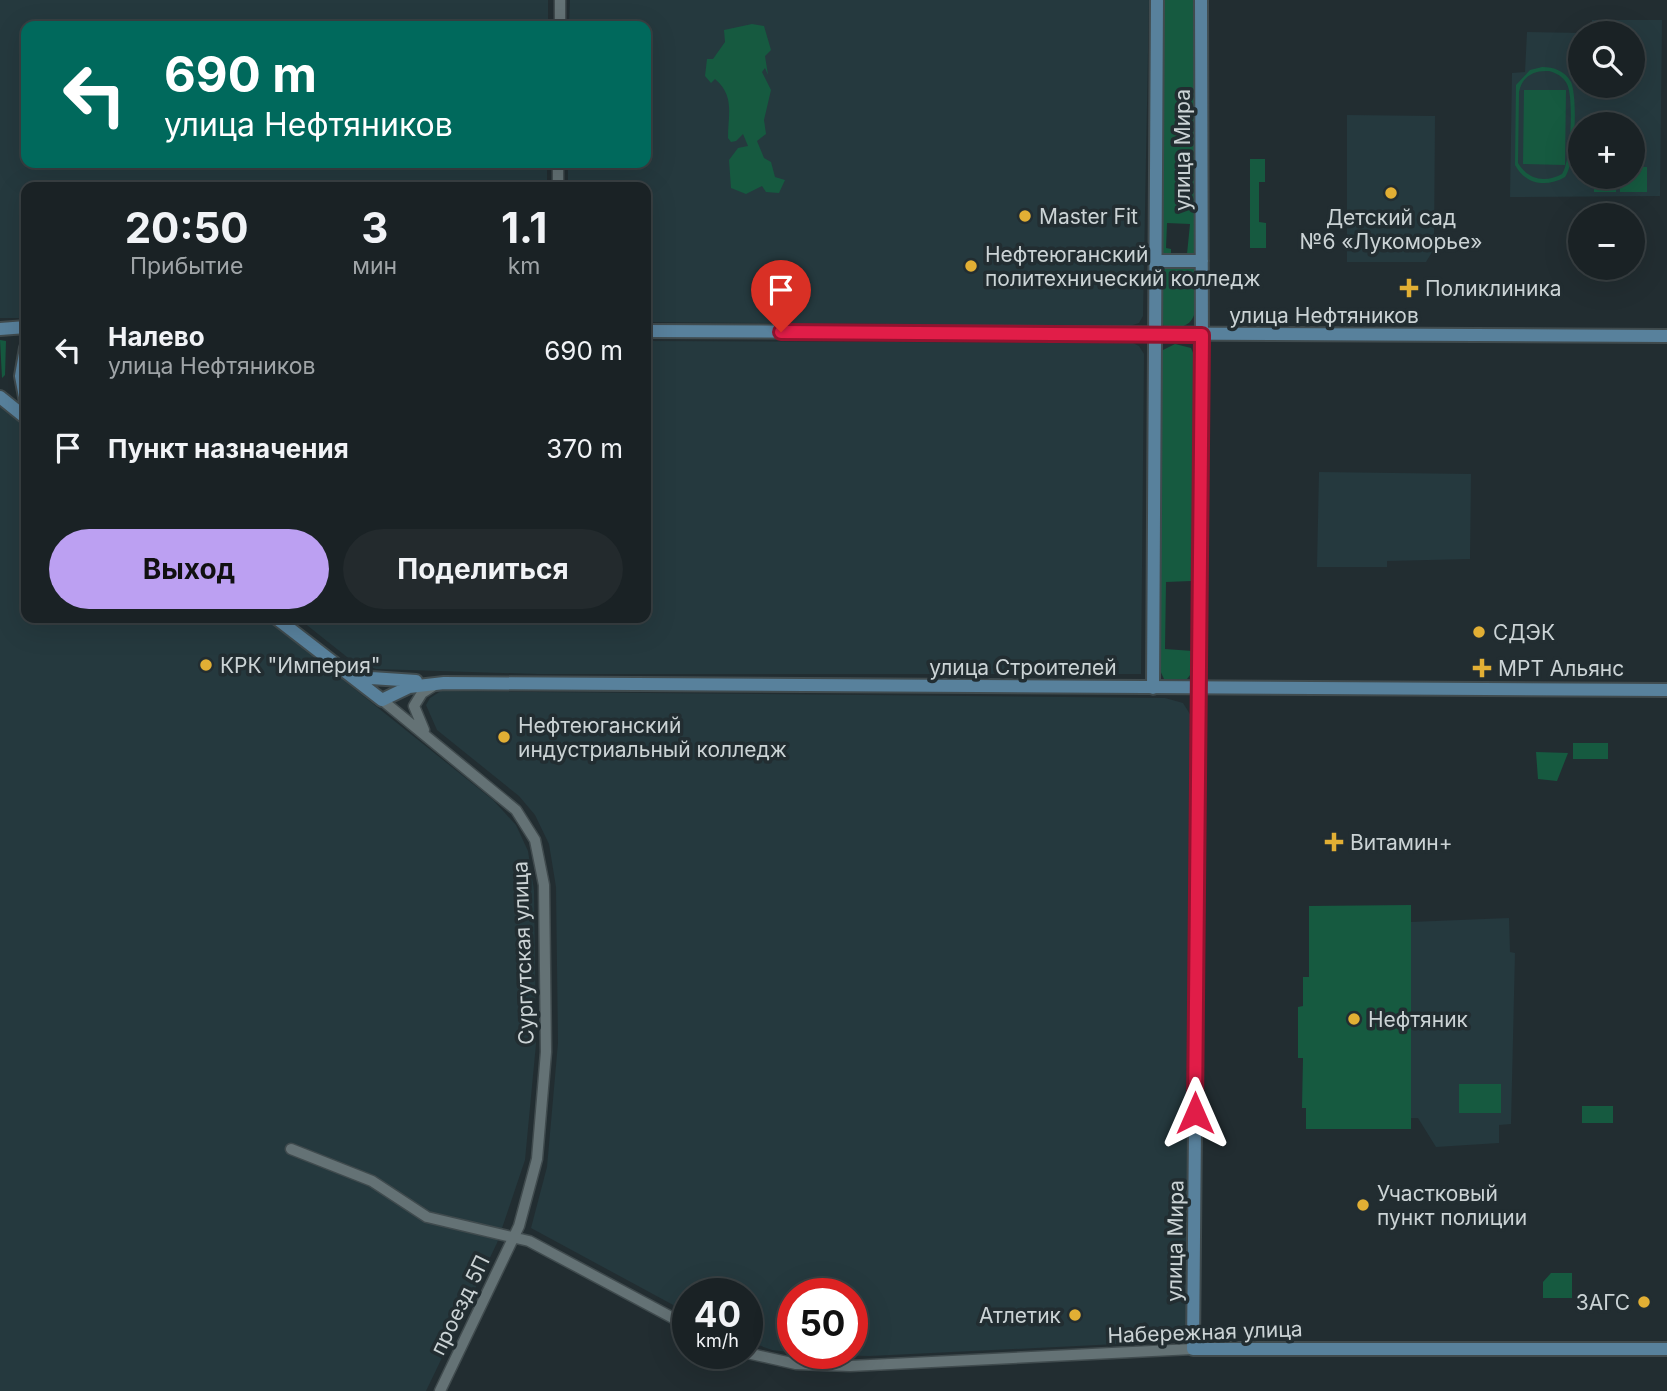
<!DOCTYPE html>
<html lang="ru">
<meta charset="utf-8">
<style>
:root{--surface:#1a2225;--page:#232a2d;--text:#f1f3f6;--muted:#9fa4a7;--line:#383f42;--accent:#bca0f2}
body{margin:0;font-family:Inter,sans-serif;background:var(--page);color:var(--text);height:100vh;display:flex;flex-direction:column;font-size:26px;white-space:nowrap}
*{box-sizing:border-box;margin:0}
p{font-size:23px;color:var(--muted)}
.icon{flex:none;width:38px;height:38px;fill:none;stroke:currentColor;stroke-width:2;stroke-linecap:round;stroke-linejoin:round}
.map{position:relative;flex:1;overflow:hidden}
.sheet{position:absolute;left:21px;top:182px;width:630px;height:441px;display:flex;flex-direction:column;background:var(--surface);border-radius:14px;box-shadow:0 7px 28px #0002,0 0 0 2px var(--line)}
.sheet>*{flex:none}
.guide{position:absolute;left:21px;top:21px;width:630px;height:147px;border-radius:14px;box-shadow:0 7px 28px #0002,0 0 0 2px var(--line);background:#00695c;color:#fff;overflow:hidden}
.fabs{position:absolute;left:1568px;top:21px;display:grid;gap:14px}
.fabs a{display:grid;place-items:center;width:77px;height:77px;border-radius:50%;background:var(--surface);box-shadow:0 7px 28px #0002,0 0 0 2px var(--line);font-size:35px}
.speed{position:absolute;left:672px;top:1278px;display:flex;gap:14px;font-size:35px;font-weight:700;text-align:center}
.speed>*{display:grid;place-content:center;width:91px;height:91px;border-radius:50%;background:var(--surface);box-shadow:0 7px 28px #0002,0 0 0 2px var(--line);line-height:1}
.speed small{font-size:18px;font-weight:400}
.speed .limit{border:10px solid #d22;background:#fff;color:#111}
.pin{position:absolute;display:grid;place-items:center;width:60px;height:60px;color:#fff;margin:-72px -30px;border-radius:50% 50% 50% 0;rotate:-45deg;box-shadow:0 0 7px #0007}
.pin .icon{rotate:45deg}
.me{position:absolute;width:77px;margin:-38px;rotate:0deg;stroke-linejoin:round;filter:drop-shadow(0 0 5px #0008)}
.turn{display:flex;align-items:center;gap:24px;height:147px;padding:0 28px;font-size:32px}
.turn .icon{width:91px;height:91px;stroke-width:2.5}
.turn b{display:block;font-size:49px;line-height:60px}
.eta{display:flex;justify-content:space-evenly;align-items:center;height:119px;text-align:center}
.eta b{font-size:42px;font-weight:700;line-height:49px}
.primary-button{display:flex;gap:14px;margin-top:auto;padding:14px 28px}
.primary-button a{flex:1;height:80px;border-radius:42px;background:var(--accent);color:#111;font-size:28px;font-weight:700;line-height:80px;text-align:center}
.primary-button a+a{background:var(--page);color:var(--text)}
ul{padding:0;list-style:none}
li{display:flex;align-items:center;gap:21px;height:98px;padding:0 28px}
li div{flex:1}
li b{display:block;font-size:26px}
li em{font-style:normal}
.map>svg:first-child{display:block}
</style>
<div class="map">
<svg width="1667" height="1391" viewBox="0 0 1667 1391">
<rect width="100%" height="100%" fill="#222d31"/>
<!-- built -->
<path fill="#25393e" fill-rule="evenodd" d="M0,0h548v26h-522v137h521v24h-521v131h-26z
M570,0h579l-6,316 -4,7 -9,3 -484,-4v-135h-78v-24h78v-137h-77z
M1592,20h70l-2,176 -150,1 2,-124 13,-1 2,-40 55,1 -2,53h53v-53h-41zM1580,124h53v53h-53z
M1347,115l88,1 -1,133 -8,13h-79z
M646,341l487,2 6,3 5,8 -3,320h-603l-162,-5 -24,-8 -54,-43h348z
M0,407l26,21v190h240l227,182 23,25 12,26 6,39 2,154 -11,116 -28,83 -71,148h-426z
M1319,472l152,2 -1,85 -83,2v6h-70z
M441,691l724,7 18,5 10,16 -7,611 -11,9 -37,4 -268,13 -57,-1 -41,-5 -25,-9v-48h-59v20l-157,-85 16,-61 11,-124 -2,-156 -7,-43 -14,-29 -16,-19 -82,-66 -11,-25 4,-7zM793,1293h59v60h-59z
M1509,918l1,34 5,1 -4,171 -12,1v18l-63,4 -18,-29h-7v-196z"/>
<!-- green -->
<path fill="#165a40" fill-rule="evenodd" d="M1161,0h34v256l-8,-2 3,-30 -23,-1 -1,25 5,1v7l-11,-1z
M752,24l12,2 7,24 -6,6 3,19 -3,-7 -3,4 9,18 -7,30 2,14 -9,7 7,17 7,4 4,15 10,3 -6,13 -13,-1 -4,-6 -16,8 -15,-6 -2,-28 9,-12 10,-2 -5,-12 -7,7 -5,1 -3,-4c0,-24 7,-42 -13,-59l-4,4 -6,-7 2,-17h6l12,-17 -1,-12z
M1542,67c12,0 23,4 29,15 7,16 4,82 -6,95 -19,11 -40,7 -50,-12l1,-80 14,-15zM1549,71c7,2 14,5 18,13 7,13 4,78 -5,90 -17,9 -34,6 -44,-11l1,-71c3,-15 14,-22 30,-21z
M1524,90h42l-1,75 -42,-1z
M1250,159h15v23h-6v40l7,1v25h-16z
M1633,167h14v25h-27v-15h13z
M1594,177h22v15h-22z
M1159,267h37c0,19 8,60 -19,60 -7,0 -11,1 -16,-3z
M0,340l6,1 -1,34 -3,3z
M1175,344l16,4 5,12 -1,218 -4,3 -25,1 -1,67 28,2 1,19 -7,9h-23l-6,-13 3,-315z
M1573,743h35v16h-35z
M1536,752l32,1 -11,28 -19,-2z
M1411,905v224h-105v-21h-4l1,-50h-5v-51l5,-1v-29h6v-71z
M1459,1084h42v29h-42z
M1582,1106h31v17h-31z
M1551,1273h21v25h-29v-16z"/>
<g fill="none" stroke-linecap="round" stroke-linejoin="round">
<defs>
<path id="minor" d="M560,26v-26
M558,187v-24
M382,700l134,110 19,30 9,45 2,167 -9,107 -18,67 -79,165
M424,730l-10,-24 8,-13 11,-7
M291,1149l81,32 55,36 102,24 159,85
M747,1353l49,11 54,2 343,-17"/>
<path id="major" d="M1201,0l1,356 -9,993h474
M1155,261h47
M0,329l26,-2
M646,331l1021,5
M26,348l-5,28 5,26
M0,397l26,21
M276,618l106,82 27,-13 35,-4 1223,7
M351,672l20,6 45,3
M1153,688l4,-688"/>
</defs>
<!-- minor casing -->
<use href="#minor" stroke="#404b4e" stroke-width="13"/>
<!-- major casing -->
<use href="#major" stroke="#404b4e" stroke-width="16"/>
<!-- minor -->
<use href="#minor" stroke="#647275" stroke-width="10"/>
<!-- major -->
<use href="#major" stroke="#58819c" stroke-width="12"/>
</g>
<g fill="none" stroke-linecap="round" stroke-linejoin="round">
<defs>
<path id="route" d="M781,332l421,3 -7,778"/>
</defs>
<!-- route casing -->
<use href="#route" stroke="#92132f" stroke-width="18"/>
<!-- route -->
<use href="#route" stroke="#e11d48" stroke-width="12"/>
</g>
<!-- markers -->
<g fill="#e2af34" stroke="#222d31" stroke-width="2.5">
<circle cx="1391" cy="193" r="7"/>
<circle cx="1025" cy="216" r="7"/>
<circle cx="971" cy="266" r="7"/>
<path d="M1405.5 277.5h7v7h7v7h-7v7h-7v-7h-7v-7h7z"/>
<circle cx="1479" cy="632" r="7"/>
<circle cx="206" cy="665" r="7"/>
<path d="M1478.5 657.5h7v7h7v7h-7v7h-7v-7h-7v-7h7z"/>
<circle cx="504" cy="737" r="7"/>
<path d="M1330.5 831.5h7v7h7v7h-7v7h-7v-7h-7v-7h7z"/>
<circle cx="1354" cy="1019" r="7"/>
<circle cx="1363" cy="1205" r="7"/>
<circle cx="1644" cy="1302" r="7"/>
<circle cx="1075" cy="1315" r="7"/>
</g>
<g text-anchor="middle" dominant-baseline="central" stroke-width="7" stroke-linejoin="round" paint-order="stroke">
<!-- street labels -->
<g font-size="21" fill="#cbd3d5" stroke="#222d31">
<text transform="translate(1182 150) rotate(-90)">улица Мира</text>
<text x="1324" y="315">улица Нефтяников</text>
<text x="1023" y="667">улица Строителей</text>
<text transform="translate(523 953) rotate(-92)">Сургутская улица</text>
<text transform="translate(1175 1241) rotate(-89)">улица Мира</text>
<text transform="translate(460 1305) rotate(-64)">проезд 5П</text>
<text transform="translate(1205 1332) rotate(-2)">Набережная улица</text>
</g>
<!-- poi labels -->
<g font-size="21" fill="#cbd3d5" stroke="#222d31" text-anchor="start">
<text x="1039" y="216">Master Fit</text>
<text x="1391" y="217" text-anchor="middle">Детский сад<tspan x="1391" dy="24">№6 «Лукоморье»</tspan></text>
<text x="985" y="254">Нефтеюганский<tspan x="985" dy="24">политехнический колледж</tspan></text>
<text x="1425" y="288">Поликлиника</text>
<text x="1493" y="632">СДЭК</text>
<text x="220" y="665">КРК "Империя"</text>
<text x="1498" y="668">МРТ Альянс</text>
<text x="518" y="725">Нефтеюганский<tspan x="518" dy="24">индустриальный колледж</tspan></text>
<text x="1350" y="842">Витамин+</text>
<text x="1368" y="1019">Нефтяник</text>
<text x="1377" y="1193">Участковый<tspan x="1377" dy="24">пункт полиции</tspan></text>
<text x="1630" y="1302" text-anchor="end">ЗАГС</text>
<text x="1061" y="1315" text-anchor="end">Атлетик</text>
</g>
</g>
</svg>
<div class="fabs">
<a><svg class="icon" aria-label="search" viewBox="0 0 24 24"><circle cx="10" cy="10" r="6"/><path d="M15 15l6 6"/></svg></a>
<a>+</a>
<a>−</a>
</div>
<div class="speed"><div>40<small>km/h</small></div><div class="limit">50</div></div>
<div class="pin" style="left:781px;top:332px;background:#d93025"><svg class="icon" aria-label="arrive" viewBox="0 0 24 24"><path d="M6 21V4h12l-3 4 3 4H6"/></svg></div>
<svg class="me" style="left:1195px;top:1113px" viewBox="-20 -20 40 40"><path d="M0-17L14 15 0 8-14 15z" fill="#e11d48" stroke="#fff" stroke-width="4"/></svg>
<div class="guide">
<div class="turn"><svg class="icon" aria-label="left" viewBox="0 0 24 24"><path d="M17 20v-9H6M10 6l-5 5 5 5"/></svg><div><b>690 m</b>улица Нефтяников</div></div>
</div>
<section class="sheet">
<div class="eta">
<div><b>20:50</b><p>Прибытие</p></div>
<div><b>3</b><p>мин</p></div>
<div><b>1.1</b><p>km</p></div>
</div>
<ul>
<li><svg class="icon" aria-label="left" viewBox="0 0 24 24"><path d="M17 20v-9H6M10 6l-5 5 5 5"/></svg><div><b>Налево</b><p>улица Нефтяников</p></div><em>690 m</em></li>
<li><svg class="icon" aria-label="arrive" viewBox="0 0 24 24"><path d="M6 21V4h12l-3 4 3 4H6"/></svg><div><b>Пункт назначения</b></div><em>370 m</em></li>
</ul>
<div class="primary-button"><a>Выход</a><a>Поделиться</a></div>
</section>
</div>
